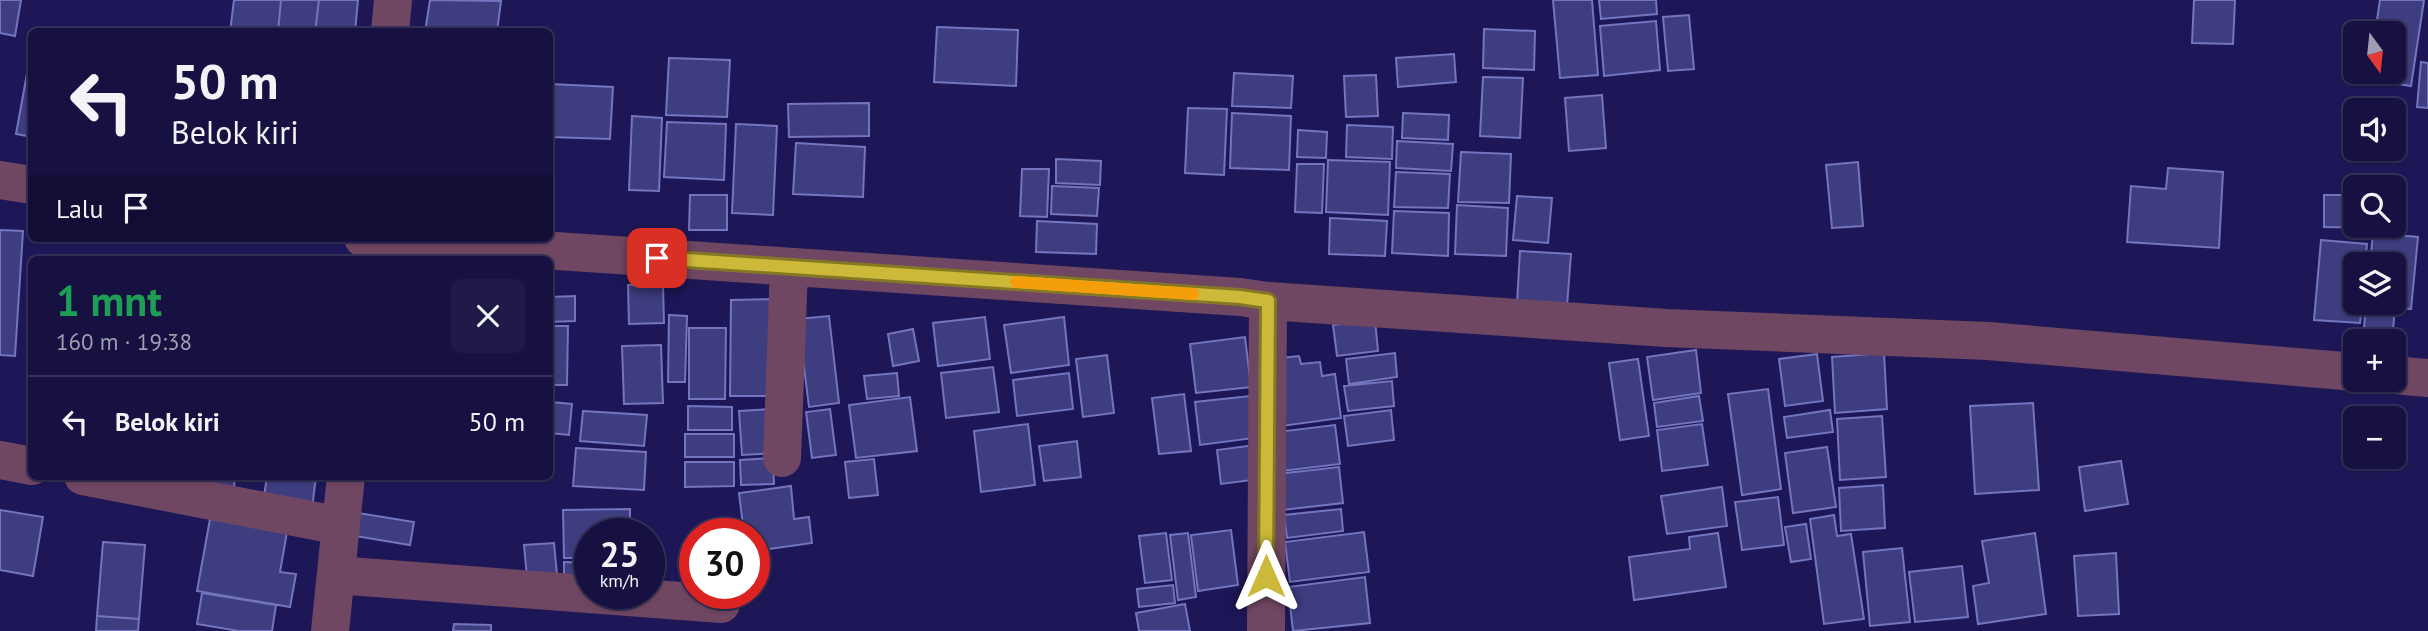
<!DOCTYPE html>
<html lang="id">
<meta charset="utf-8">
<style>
:root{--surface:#161141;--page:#1f1a48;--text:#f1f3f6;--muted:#9e9db1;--line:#35315a}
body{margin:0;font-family:"PT Sans",sans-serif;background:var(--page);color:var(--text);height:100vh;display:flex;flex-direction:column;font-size:26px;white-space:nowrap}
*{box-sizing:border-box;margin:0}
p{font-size:23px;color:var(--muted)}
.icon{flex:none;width:38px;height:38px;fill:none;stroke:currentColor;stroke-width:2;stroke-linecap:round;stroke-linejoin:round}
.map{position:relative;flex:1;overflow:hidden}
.side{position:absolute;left:28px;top:256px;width:525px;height:224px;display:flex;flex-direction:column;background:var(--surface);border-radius:10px;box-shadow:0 2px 5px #0004,0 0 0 2px var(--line)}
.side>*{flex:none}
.banner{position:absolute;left:28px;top:28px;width:525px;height:214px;border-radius:10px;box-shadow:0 2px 5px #0004,0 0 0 2px var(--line);background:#161141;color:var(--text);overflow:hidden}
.needle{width:46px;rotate:165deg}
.fabs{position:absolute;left:2343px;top:21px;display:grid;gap:14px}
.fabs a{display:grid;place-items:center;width:63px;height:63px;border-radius:10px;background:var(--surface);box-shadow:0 2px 5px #0004,0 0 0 2px var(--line);font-size:35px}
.speed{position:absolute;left:574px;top:518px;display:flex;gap:14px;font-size:35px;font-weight:700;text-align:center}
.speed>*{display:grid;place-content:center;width:91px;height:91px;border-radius:50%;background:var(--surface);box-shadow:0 2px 5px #0004,0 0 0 2px var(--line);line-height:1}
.speed small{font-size:18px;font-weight:400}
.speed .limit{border:10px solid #d22;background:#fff;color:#111}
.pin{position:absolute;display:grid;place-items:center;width:60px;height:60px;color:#fff;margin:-30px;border-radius:14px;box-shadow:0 4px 10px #0006}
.me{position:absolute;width:77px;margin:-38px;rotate:0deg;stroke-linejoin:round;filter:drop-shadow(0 0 5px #0008)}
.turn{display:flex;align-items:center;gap:24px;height:147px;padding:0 28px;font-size:32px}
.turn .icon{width:91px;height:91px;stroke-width:2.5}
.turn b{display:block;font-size:49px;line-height:60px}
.then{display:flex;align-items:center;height:66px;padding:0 28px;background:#0003;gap:14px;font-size:26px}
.round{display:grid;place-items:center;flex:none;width:74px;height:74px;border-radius:10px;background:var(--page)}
.summary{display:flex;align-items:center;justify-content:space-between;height:119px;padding:0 28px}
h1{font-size:42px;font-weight:700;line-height:52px;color:#1e9e55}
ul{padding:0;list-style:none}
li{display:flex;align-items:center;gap:21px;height:91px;padding:0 28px;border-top:2px solid var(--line)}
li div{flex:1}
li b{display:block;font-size:26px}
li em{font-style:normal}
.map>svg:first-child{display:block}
</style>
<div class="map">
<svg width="2428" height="631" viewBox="0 0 2428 631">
<rect width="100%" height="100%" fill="#1e1757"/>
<!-- building -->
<path fill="#3e3d80" stroke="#7375be" stroke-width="2" d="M0,0h21l-6,36 -15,-3z
M234,0h47l-3,32h-48z
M281,0h38l-4,32h-37z
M319,0h39l-3,32h-40z
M430,0l71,1 -4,31h-72z
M1553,0h39l6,75 -38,3z
M1599,0h57l1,14 -56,5z
M2194,0h41l-2,44 -41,-1z
M2380,0h44l-13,86 -44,-7 1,-7h26v-39h-19z
M1689,15l5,54 -26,2 -5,-54z
M1656,21l4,49 -56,6 -4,-50z
M937,27l81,3 -2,56 -82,-4z
M1484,29l51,2 -1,39 -51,-2z
M32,46v91l-16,-3z
M1454,54l2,28 -58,5 -2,-29z
M669,58l61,2 -3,57 -61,-2z
M2421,62l7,1v45l-11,-1z
M1234,73l59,3 -2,32 -59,-2z
M1376,75l2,41 -32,1 -2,-41z
M1483,77l40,1 -3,60 -40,-2z
M550,84l63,3 -3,52 -60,-2z
M1602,95l4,53 -37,3 -4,-53z
M869,103v33l-80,1 -1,-33z
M1188,108l39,1 -3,66 -39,-2z
M1232,113l59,3 -2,54 -59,-2z
M1403,113l46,2 -1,25 -46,-2z
M632,116l30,2 -3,73 -30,-1z
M667,122l59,2 -2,56 -60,-3z
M736,124l41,2 -4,89 -41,-2z
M1347,125l46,2 -1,32 -46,-2z
M1298,130l29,2 -1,26 -29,-1z
M1397,141l56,3 -2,27 -55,-3z
M796,143l69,4 -2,50 -70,-3z
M1461,152l50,2 -2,49 -51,-1z
M1056,159l45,2 -1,24 -44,-2z
M1328,160l62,2 -2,53 -62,-3z
M1858,162l5,64 -31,2 -6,-63z
M1297,164h27l-2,49 -27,-1z
M2168,168l55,4 -4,76 -92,-6 4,-56 35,3z
M1022,169h27l-2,48 -27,-1z
M1396,172l54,2 -2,34 -54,-1z
M1052,186l47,2 -2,28 -46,-2z
M690,195h37v35h-38z
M2324,195h32v31h28l-1,2 -59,-1z
M1517,196l35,2 -4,45 -35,-3z
M1457,205l51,3 -2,48 -51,-2z
M1394,211l55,2 -1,43 -56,-3z
M1330,218l57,3 -2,35 -56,-2z
M1037,221l60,3 -1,30 -60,-2z
M0,230l23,1 -8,125 -15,-1z
M2373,233l45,4 -7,72 -16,-1 -3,33h-29l3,-38h28v-39h-24z
M2321,240l46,4 -2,20h-9v39h6l-2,20 -46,-3z
M1520,251l51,3 -4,52 -50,-3z
M628,285h35l1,38 -35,1z
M575,296v25l-25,1v-25z
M779,299l-1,97h-48l1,-96z
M669,315l18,1 -2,66h-17z
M829,316l10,87 -30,4 -11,-88z
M985,317l5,42 -52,7 -5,-43z
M1064,317l5,48 -58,8 -7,-48z
M1375,320l3,31 -41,5 -4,-31z
M550,326h18l-1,59h-17z
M689,328h37l-1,71h-36z
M913,329l6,32 -26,5 -5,-32z
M1245,337l6,50 -55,6 -6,-49z
M661,345l2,58 -39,1 -2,-58z
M1696,350l5,43 -48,7 -6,-43z
M1395,353l2,24 -48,7 -3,-25z
M1884,353l3,56 -52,4 -3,-56z
M1817,354l6,47 -38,5 -6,-47z
M1107,355l7,58 -31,4 -7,-58z
M1299,356l2,8 19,-2 2,14 13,-2 6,44 -59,8 -10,-67z
M1638,359l11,77 -29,4 -11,-77z
M993,367l6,45 -53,6 -5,-45z
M897,373l2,23 -32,3 -3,-23z
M1069,373l4,36 -56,7 -4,-36z
M1392,381l2,25 -46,5 -4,-25z
M1768,389l13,100 -39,6 -14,-101z
M1184,394l7,57 -32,3 -7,-56z
M1250,396l4,42 -54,7 -5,-43z
M1699,396l4,25 -46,6 -3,-24z
M910,397l7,54 -61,7 -7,-53z
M550,402l22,2 -3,31 -19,-2z
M2033,403l6,87 -64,4 -5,-88z
M688,406l44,1v23h-44z
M772,409l3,44 -33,2 -3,-44z
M830,409l6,46 -24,3 -6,-46z
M1391,410l3,30 -46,6 -4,-30z
M1830,410l3,22 -46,6 -3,-21z
M583,411l64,4 -3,31 -64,-5z
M1882,416l4,61 -46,3 -3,-61z
M1028,424l7,61 -54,7 -7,-61z
M1702,424l6,41 -46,6 -5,-41z
M1335,425l5,39 -58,7 -5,-39z
M685,434h49v23h-49z
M1077,441l4,36 -37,4 -5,-35z
M1255,445l5,34 -39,5 -4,-34z
M1827,447l9,60 -43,6 -8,-60z
M576,448l70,4 -2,38 -71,-4z
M773,458l1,26 -33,1 -1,-25z
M874,459l4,36 -29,3 -4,-36z
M2121,461l7,43 -43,7 -6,-44z
M685,462h49v24l-49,1z
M1339,467l4,36 -61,7 -5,-36z
M162,476h73l-1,12z
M267,476h49l-4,33 -49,-6z
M1883,485l2,43 -44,3 -2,-43z
M791,486l3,33 15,-2 3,26 -58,8v-17h-10l-5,-41z
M1722,487l5,39 -60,8 -6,-38z
M1778,497l6,48 -42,5 -7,-48z
M630,509v25h-40v24h-26l-1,-48z
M1341,509l2,22 -56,7 -3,-23z
M0,510l43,7 -10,59 -33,-6z
M358,513l56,9 -4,23 -55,-9z
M1834,515l3,21 14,-2 13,85 -40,5 -14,-105z
M210,519l77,13 -7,40 16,2 -6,33 -93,-16z
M1806,524l5,35 -20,3 -6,-35z
M1231,530l7,55 -40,6 -7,-56z
M1364,532l5,40 -79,10 -5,-40z
M1166,533l6,47 -27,3 -6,-47z
M1188,533l8,64 -18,3 -8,-65z
M1718,533l8,54 -92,13 -5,-43 61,-8 -1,-12z
M2035,533l11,81 -68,10 -5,-38 16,-3 -7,-42z
M103,542l42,3 -6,74 -42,-3z
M554,543l3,32 -30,3 -3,-33z
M1902,548l8,74 -40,4 -7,-74z
M2116,553l3,61 -41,2 -4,-60z
M564,562l26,1v19h-26z
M1962,566l6,51 -53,5 -6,-50z
M1365,577l5,46 -77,8 -5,-44z
M1173,585l2,18 -36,4 -2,-18z
M202,593l74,12 -4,26h-33l-42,-7z
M1185,604l5,27h-51l-3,-18z
M97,616l42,3 -1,12h-42z
M454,624l37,1v6h-38z"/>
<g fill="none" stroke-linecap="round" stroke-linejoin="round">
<!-- minor -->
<path stroke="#704762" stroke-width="38" d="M390,32l3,-32
M0,180l32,5
M363,238l877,59 28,4 398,27 322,13 368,31
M2394,375l34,3
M782,458l7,-190
M0,460l32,6
M83,476l258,50
M336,575l385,29
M330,631l16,-155
M1266,631l2,-330"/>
</g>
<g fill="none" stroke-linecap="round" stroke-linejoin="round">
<defs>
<path id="route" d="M657,258l583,39 28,4 -2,275"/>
</defs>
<!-- route casing -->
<use href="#route" stroke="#857825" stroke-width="18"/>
<!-- route -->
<use href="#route" stroke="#ccb939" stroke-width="12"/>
<!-- slow -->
<path stroke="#f59e0b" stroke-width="12" d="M1016,282l177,12"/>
</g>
</svg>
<div class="fabs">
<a><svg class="needle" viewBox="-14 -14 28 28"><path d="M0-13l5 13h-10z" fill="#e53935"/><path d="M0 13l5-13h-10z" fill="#9e9db1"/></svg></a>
<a><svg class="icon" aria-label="sound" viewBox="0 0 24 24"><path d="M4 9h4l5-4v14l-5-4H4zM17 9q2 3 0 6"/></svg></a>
<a><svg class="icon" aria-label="search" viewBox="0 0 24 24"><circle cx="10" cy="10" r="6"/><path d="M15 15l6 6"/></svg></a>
<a><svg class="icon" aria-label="layers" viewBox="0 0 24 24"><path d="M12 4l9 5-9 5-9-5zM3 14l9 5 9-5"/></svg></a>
<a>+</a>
<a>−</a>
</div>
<div class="speed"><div>25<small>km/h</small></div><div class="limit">30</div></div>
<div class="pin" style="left:657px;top:258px;background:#d93025"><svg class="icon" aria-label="arrive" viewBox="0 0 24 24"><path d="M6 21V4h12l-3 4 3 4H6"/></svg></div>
<svg class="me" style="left:1266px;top:576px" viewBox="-20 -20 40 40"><path d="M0-17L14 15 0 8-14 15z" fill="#ccb939" stroke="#fff" stroke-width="4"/></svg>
<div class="banner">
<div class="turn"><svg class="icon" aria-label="left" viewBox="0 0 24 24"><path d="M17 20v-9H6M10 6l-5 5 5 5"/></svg><div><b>50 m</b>Belok kiri</div></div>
<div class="then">Lalu<svg class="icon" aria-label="arrive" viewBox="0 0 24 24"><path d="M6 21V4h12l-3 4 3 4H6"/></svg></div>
</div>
<section class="side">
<div class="summary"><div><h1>1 mnt</h1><p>160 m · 19:38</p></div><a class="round"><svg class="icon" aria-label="close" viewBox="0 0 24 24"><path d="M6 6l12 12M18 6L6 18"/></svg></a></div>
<ul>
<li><svg class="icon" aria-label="left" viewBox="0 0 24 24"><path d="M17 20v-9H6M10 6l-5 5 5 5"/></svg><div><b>Belok kiri</b></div><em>50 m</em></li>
</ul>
</section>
</div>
